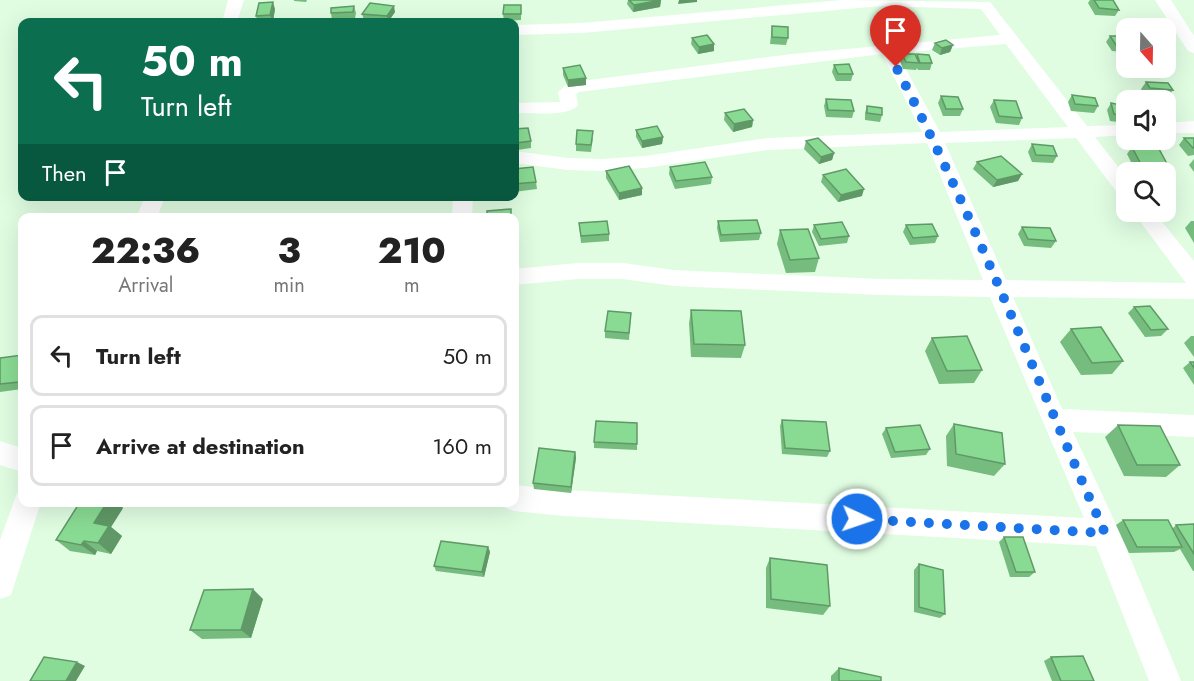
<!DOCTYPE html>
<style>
:root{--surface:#fff;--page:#f6f6f6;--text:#222;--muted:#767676;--line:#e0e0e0}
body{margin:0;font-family:Jost,sans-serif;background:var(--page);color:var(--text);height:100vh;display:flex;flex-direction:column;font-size:22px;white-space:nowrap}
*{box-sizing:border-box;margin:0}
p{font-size:20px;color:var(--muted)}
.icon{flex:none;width:33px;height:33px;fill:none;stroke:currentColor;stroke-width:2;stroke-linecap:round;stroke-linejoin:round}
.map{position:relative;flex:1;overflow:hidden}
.drawer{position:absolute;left:18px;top:213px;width:501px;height:294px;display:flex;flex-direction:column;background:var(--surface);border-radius:12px;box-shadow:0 6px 24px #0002}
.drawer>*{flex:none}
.guide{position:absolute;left:18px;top:18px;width:501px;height:183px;border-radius:12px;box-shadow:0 6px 24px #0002;background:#0b6e4f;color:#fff;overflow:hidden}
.needle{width:39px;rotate:160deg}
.fabs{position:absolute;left:1116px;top:18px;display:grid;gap:12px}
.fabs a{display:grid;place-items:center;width:60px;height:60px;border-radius:12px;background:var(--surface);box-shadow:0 6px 24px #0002;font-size:30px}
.pin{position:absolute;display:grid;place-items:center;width:51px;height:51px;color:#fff;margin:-62px -26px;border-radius:50% 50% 50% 0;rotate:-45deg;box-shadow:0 0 6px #0007}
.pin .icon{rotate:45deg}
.me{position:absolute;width:66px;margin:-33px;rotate:93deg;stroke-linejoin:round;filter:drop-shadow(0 0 4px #0008)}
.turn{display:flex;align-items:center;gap:21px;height:126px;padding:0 24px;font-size:27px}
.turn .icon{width:78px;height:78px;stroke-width:2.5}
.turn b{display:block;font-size:42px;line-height:51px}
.then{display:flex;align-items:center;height:57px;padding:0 24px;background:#0003;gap:12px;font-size:22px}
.eta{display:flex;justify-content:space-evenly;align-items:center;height:102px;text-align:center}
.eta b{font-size:36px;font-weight:800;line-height:42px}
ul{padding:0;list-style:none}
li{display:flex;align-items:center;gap:18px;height:81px;margin:0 12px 9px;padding:0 12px;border:3px solid var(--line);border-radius:12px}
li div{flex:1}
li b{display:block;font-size:22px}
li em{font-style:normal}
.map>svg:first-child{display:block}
</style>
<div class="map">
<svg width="1194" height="681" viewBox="0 0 1194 681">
<rect width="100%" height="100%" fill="#e0fde2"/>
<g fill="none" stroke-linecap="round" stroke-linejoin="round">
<!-- street -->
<path fill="#fff" fill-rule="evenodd" d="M228,0h16l-7,22h-15z
M842,0l148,2 97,124 39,-1v10l-31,2 31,40v19l-7,-1 -43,-57 -131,5 61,137 180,3 -53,-71h21l40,49v38l-181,-2 49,112 132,6v22l-121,-5 47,101 61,148h-32l-53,-135 -532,-30 -50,-5 -10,-4 -2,-5h12v-17l50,5 520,28 -94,-221 -108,-2 -208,-9 -51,-7h-45l-64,6v-16l64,-6h45l51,7 208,9 101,1 -56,-137 -159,7 -123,18 -43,3 -34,-1 -54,-7v-12l54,7 34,1 43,-3 123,-18 154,-6 -40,-78 -303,38 -3,2 2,11c-9,12 -48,8 -64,8v-10l46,-1 -2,-10 10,-9 6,-1 218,-28 208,-19 -19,-26 -100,-3 -299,27 -68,2v-10l68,-2zM1006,44l62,83 -128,5 -43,-79z
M1155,0h16l23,36v17l-6,-2z
M1194,121v12h-28v-10z
M145,196h20l-8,22h-21z
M453,196h20l-1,22h-20z
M0,441l22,7v24l-22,-7z
M22,491v11h19l-30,93 -11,4v-59l17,-47z"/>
</g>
<!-- wall -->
<path fill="#76bc7e" d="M294,0h13l-1,2 -12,-1z
M628,0h33l-1,7 -27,5 -6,-8z
M1090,0h23l6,10 -4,6 -20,-1 -7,-12z
M521,5v15l-17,1 -1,-7z
M354,6l2,7 -1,5 -23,2 -1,-7z
M275,9l-2,12 -15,1 -2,-6z
M395,12l-7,10 -24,-2 -2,-6z
M879,16l25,9 -21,3 -6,-6z
M772,26l16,12 -2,7 -16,-1z
M1110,36l16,6v7l-1,3 -13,-1 -6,-9z
M692,38l22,6v7l-16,3 -7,-10z
M935,43l18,2 -3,7 -10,3 -8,-5z
M902,54l14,3 1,-3 15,9 -2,7h-12l-1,-2 -1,2 -13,-1 -3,-8z
M834,65l19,9 -2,7h-15l-4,-9z
M563,68l23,10v7l-18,2 -5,-12z
M1146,82l27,8 -5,7 -23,-2 -4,-6z
M1072,95l26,11 -4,7 -23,-2 -3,-9z
M941,96l22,13 -3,7h-17l-5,-13z
M826,99l28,12 -2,7 -26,-1 -2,-11z
M994,100l28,18 -3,7 -23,-2 -6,-16z
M1111,103l15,3v17l-16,-2 -3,-11z
M867,106l15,9 -2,7 -15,-2v-7z
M725,113l28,7 -1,7 -19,5 -9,-12z
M636,130l27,7 -1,7 -20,4 -6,-11z
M515,136l16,5v7l-14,2z
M593,138l-2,14 -15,-1v-7z
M1184,138h10v17l-6,1 -9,-11z
M806,141l28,12 -2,7 -13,4 -15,-15z
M1032,144l25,12 -4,7 -21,-1 -4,-10z
M1132,147l40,26 -6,7v-8h-30l-9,-18z
M1194,159v13l-5,-7z
M977,162l45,12 -4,7 -25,6 -20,-18z
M670,167l42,10 -1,7 -36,5 -6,-15z
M514,169l22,13 1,7 -23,3z
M606,171l36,17v7l-23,5 -13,-22z
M823,175l39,21 -24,6 -17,-20z
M718,221l43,12 -2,7 -39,2 -3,-14z
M1191,221h3v22l-9,-15z
M579,223l30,11v7l-28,2z
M814,225l35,11 -2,7 -28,3 -7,-14z
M906,225l32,11 -3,7 -25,2 -7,-13z
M1022,227l34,14 -5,7 -27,-2 -6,-12z
M780,230l39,28 -4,14 -29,1 -9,-29z
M1134,307l34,22 -7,7 -16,1 -17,-24z
M691,310l54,35 -4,13 -50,-1 -2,-34z
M631,313l-2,27 -24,-2v-7z
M1071,329l52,32 -11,13 -31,1 -21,-33z
M1191,336h3v21l-10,-14z
M932,338l50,32 -8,13 -35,1 -14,-33z
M22,355v34l-22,3v-34z
M1190,362h4v23l-11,-17z
M782,420l48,31 -3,6 -45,-3 -2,-28z
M954,424l51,40 -11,12 -47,-10 -1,-30z
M1118,425l62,40 -14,12 -42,-1 -19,-39z
M886,428l44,21 -4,6 -35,3 -9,-24z
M594,442l43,2v6l-43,-2z
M575,452l1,6 -5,35 -37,-4 -1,-6z
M80,502h37l6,6 -12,19 11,9 -11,18 -14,-3 -2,4 -25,-4 -14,-11z
M1123,520l50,8 3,-3 18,-1v47h-1l-13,-22 -6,3 -45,1 -13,-28z
M1004,537l31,35 -6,5h-19l-11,-35z
M488,547l2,5 -6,25 -48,-6 -2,-5z
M770,558l60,48 -7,9 -57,-7v-40z
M919,564l26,50 -5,4 -26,-6v-42z
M263,599l-12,39 -49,1 -12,-9z
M1051,657l43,24h-42l-8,-20z
M839,668l42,13h-50v-5z"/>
<!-- shaded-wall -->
<path fill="#609967" d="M661,0l-1,7 -27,5 1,-7z
M679,0h18v2l-19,2z
M273,2l2,7 -2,12 -3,-6z
M394,6l1,6 -7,10 -1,-6z
M906,19l-2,6 -21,3 2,-6z
M714,44v7l-16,3 1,-7z
M953,45l-3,7 -10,3 2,-7z
M586,78v7l-18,2v-7z
M753,120l-1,7 -19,5 1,-8z
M663,137l-1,7 -20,4v-7z
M834,153l-2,7 -13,4 2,-7z
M1022,174l-4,7 -25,6 4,-7z
M642,188v7l-23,5v-7z
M864,189l-2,7 -24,6 3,-7z
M22,373v12l-3,-3z
M575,452l1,6 -5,35v-6z
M107,502h10l6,6 -12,19 11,9 -11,18 -13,-11 -4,-20z
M84,541l13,10 -2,4 -14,-10z
M488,547l2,5 -6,25 -2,-5z
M253,589l10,10 -12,39 -10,-8z
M77,662l8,4 -9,15h-10z"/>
<!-- building -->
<path fill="#89db93" stroke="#609967" stroke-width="1.5" d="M629,0h32l-27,5z
M1094,0h19l6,10 -20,-2z
M273,2l-3,13 -14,1 3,-13z
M370,3l24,3 -7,10 -25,-2z
M504,5h17v9h-18z
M354,6l-1,6 -22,1v-5z
M899,12l7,7 -21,3 -6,-6z
M772,26l16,1v11l-16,-1z
M707,35l7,9 -15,3 -7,-9z
M1110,36h13l3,6v3h-10z
M946,40l7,5 -11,3 -7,-5z
M902,54h13l4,9 -13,-1z
M917,54l12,1 3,8h-12z
M849,64l4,10h-15l-4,-9z
M580,65l6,13 -18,2 -5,-12z
M1146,82l22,1 5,7 -23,-2z
M1072,95l23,3 3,8 -23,-2z
M941,96l17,1 5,12h-17z
M826,99l25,1 3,11 -26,-1z
M994,100l22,1 6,17 -23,-2z
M1111,103l15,3v10l-12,-2z
M867,106l15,2v7l-15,-2z
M744,109l9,11 -19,4 -9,-11z
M657,126l6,11 -21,4 -6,-11z
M528,128l3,13 -15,2 -2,-14z
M577,130l16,1 -2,14 -15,-1z
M818,138l16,15 -13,4 -15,-16z
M1184,138h10v10h-1z
M1032,144l21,2 4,10 -21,-1z
M1132,147l27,2 13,24 -28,-3z
M1001,156l21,18 -25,6 -20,-18z
M705,162l7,15 -36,4 -6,-14z
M629,166l13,22 -23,5 -13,-22z
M533,167l3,15 -22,2v-15z
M846,169l18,20 -23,6 -18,-20z
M511,209v9h-24v-7z
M376,215h35l-1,3h-35z
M757,220l4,13 -40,2 -3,-14z
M607,221l2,13 -28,2 -2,-13z
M842,222l7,14 -28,3 -7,-14z
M932,224l6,12 -25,2 -7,-13z
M1022,227l28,1 6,13 -28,-2z
M808,229l11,29 -29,2 -10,-30z
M1150,306l18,23 -17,1 -17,-23z
M691,310l50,1 4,34 -51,-1z
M608,311l23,2 -2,20 -24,-2z
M1101,327l22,34 -31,2 -21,-34z
M967,336l15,34 -35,1 -15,-33z
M22,355v18l-3,9 -19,2v-26z
M1190,362h4v6z
M782,420l44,2 4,29 -45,-3z
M596,421l41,2v21l-43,-2z
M954,424l48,9 3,31 -49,-10z
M920,425l10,24 -35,3 -9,-24z
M1118,425l42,1 20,39h-43z
M539,448l36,4 -4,35 -38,-4z
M80,502h27l-13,21 15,3 -11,17 -14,-2 -3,4 -25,-5z
M1123,520h45l14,27h-45z
M1194,524v30l-18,-29z
M1004,537h19l12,35h-19z
M441,541l47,6 -6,25 -48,-6z
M770,558l57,7 3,41 -59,-7z
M919,564l24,6 2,44 -26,-7z
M253,589l-12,41h-51l14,-40z
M1083,656l11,25h-33l-10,-24z
M44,657l33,5 -11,19h-36z
M839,668l42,9v4h-42z"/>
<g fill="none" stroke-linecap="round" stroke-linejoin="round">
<!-- route -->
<path stroke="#1a73e8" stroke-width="10" stroke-dasharray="0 18" d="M857,519l248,14c-70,-155 -130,-316 -209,-466"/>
</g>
</svg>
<div class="fabs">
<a><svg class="needle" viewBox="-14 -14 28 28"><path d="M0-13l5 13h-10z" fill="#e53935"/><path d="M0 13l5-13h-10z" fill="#767676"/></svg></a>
<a><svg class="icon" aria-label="sound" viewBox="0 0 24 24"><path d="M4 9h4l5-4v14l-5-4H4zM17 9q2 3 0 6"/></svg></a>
<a><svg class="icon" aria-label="search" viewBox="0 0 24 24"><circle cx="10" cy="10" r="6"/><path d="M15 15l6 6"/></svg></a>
</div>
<div class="pin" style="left:896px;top:67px;background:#d93025"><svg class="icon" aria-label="arrive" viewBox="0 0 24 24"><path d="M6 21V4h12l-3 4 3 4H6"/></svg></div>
<svg class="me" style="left:857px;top:519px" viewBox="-20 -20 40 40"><circle r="17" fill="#1a73e8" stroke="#fff" stroke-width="3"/><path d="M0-11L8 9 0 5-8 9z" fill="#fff"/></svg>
<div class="guide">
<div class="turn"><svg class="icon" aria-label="left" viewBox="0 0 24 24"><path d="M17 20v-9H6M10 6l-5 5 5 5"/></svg><div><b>50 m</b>Turn left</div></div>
<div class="then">Then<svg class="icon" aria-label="arrive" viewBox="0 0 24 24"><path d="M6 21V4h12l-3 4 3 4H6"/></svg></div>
</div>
<section class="drawer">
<div class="eta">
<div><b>22:36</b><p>Arrival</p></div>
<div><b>3</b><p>min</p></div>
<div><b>210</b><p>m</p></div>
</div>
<ul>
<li><svg class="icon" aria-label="left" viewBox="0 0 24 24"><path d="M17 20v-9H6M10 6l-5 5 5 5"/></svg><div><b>Turn left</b></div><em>50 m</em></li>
<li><svg class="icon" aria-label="arrive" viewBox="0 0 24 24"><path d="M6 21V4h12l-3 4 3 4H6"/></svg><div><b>Arrive at destination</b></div><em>160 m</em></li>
</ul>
</section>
</div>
